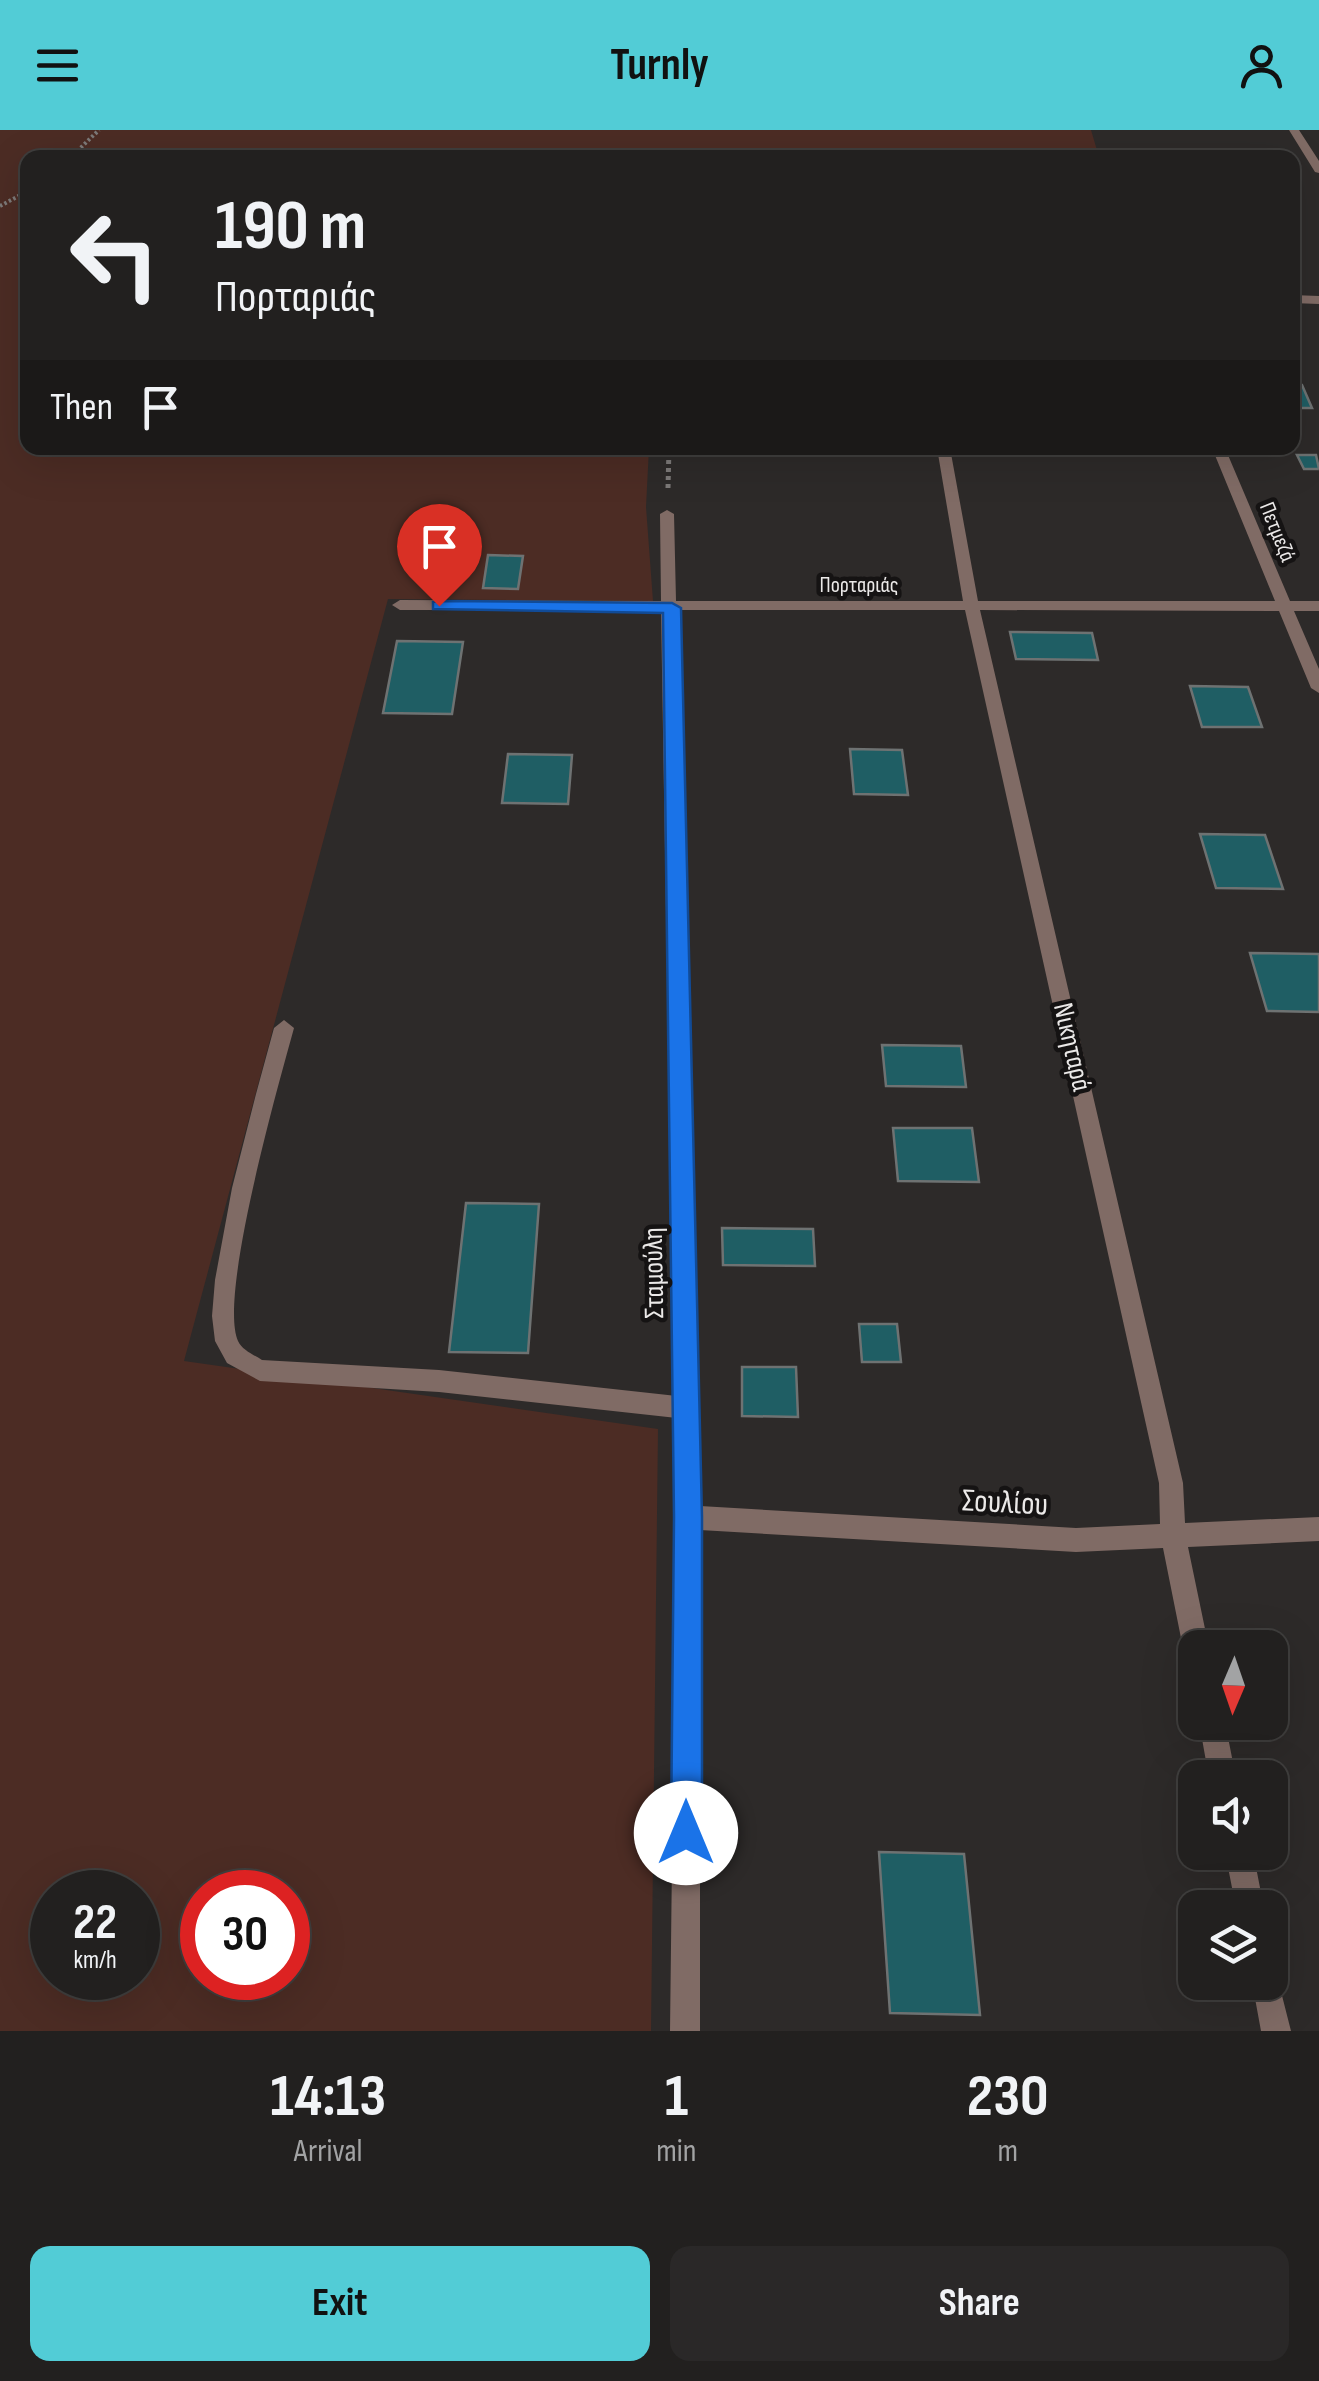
<!DOCTYPE html>
<meta charset="utf-8">
<style>
:root{--surface:#22201f;--page:#2a2828;--text:#f1f3f6;--muted:#a2a3a4;--line:#3f3e3d;--accent:#52ccd6}
body{margin:0;font-family:"Sofia Sans Condensed",sans-serif;background:var(--page);color:var(--text);height:100vh;display:flex;flex-direction:column;font-size:38px;white-space:nowrap}
*{box-sizing:border-box;margin:0}
p{font-size:32px;color:var(--muted)}
.icon{flex:none;width:55px;height:55px;fill:none;stroke:currentColor;stroke-width:2;stroke-linecap:round;stroke-linejoin:round}
.map{position:relative;height:1901px;overflow:hidden}
.drawer{display:flex;flex-direction:column;background:var(--surface);flex:1}
.drawer>*{flex:none}
.hud{position:absolute;left:20px;top:20px;width:1280px;height:305px;border-radius:20px;box-shadow:0 10px 40px #0002,0 0 0 2px var(--line);background:#22201f;color:var(--text);overflow:hidden}
.needle{width:65px;rotate:182deg}
.buttons{position:absolute;left:1178px;top:1500px;display:grid;gap:20px}
.buttons a{display:grid;place-items:center;width:110px;height:110px;border-radius:20px;background:var(--surface);box-shadow:0 10px 40px #0002,0 0 0 2px var(--line);font-size:50px}
.speed{position:absolute;left:30px;top:1740px;display:flex;gap:20px;font-size:50px;font-weight:700;text-align:center}
.speed>*{display:grid;place-content:center;width:130px;height:130px;border-radius:50%;background:var(--surface);box-shadow:0 10px 40px #0002,0 0 0 2px var(--line);line-height:1}
.speed small{font-size:25px;font-weight:400}
.speed .limit{border:15px solid #d22;background:#fff;color:#111}
.pin{position:absolute;display:grid;place-items:center;width:85px;height:85px;color:#fff;margin:-102px -42px;border-radius:50% 50% 50% 0;rotate:-45deg;box-shadow:0 0 10px #0007}
.pin .icon{rotate:45deg}
.me{position:absolute;width:110px;margin:-55px;rotate:0deg;stroke-linejoin:round;filter:drop-shadow(0 0 8px #0008)}
.turn{display:flex;align-items:center;gap:35px;height:210px;padding:0 30px;font-size:45px}
.turn .icon{width:130px;height:130px;stroke-width:2.5}
.turn b{display:block;font-size:70px;line-height:85px}
.then{display:flex;align-items:center;height:95px;padding:0 30px;background:#0003;gap:20px;font-size:38px}
.eta{display:flex;justify-content:space-evenly;align-items:center;height:170px;text-align:center}
.eta b{font-size:60px;font-weight:700;line-height:70px}
.primary-button{display:flex;gap:20px;margin-top:auto;padding:20px 30px}
.primary-button a{flex:1;height:115px;border-radius:20px;background:var(--accent);color:#111;font-size:40px;font-weight:700;line-height:115px;text-align:center}
.primary-button a+a{background:var(--page);color:var(--text)}
header{display:flex;justify-content:space-between;align-items:center;height:130px;padding:0 30px;background:var(--accent);color:#111;font-size:45px;font-weight:700}
.map>svg:first-child{display:block}
</style>
<header><svg class="icon" aria-label="menu" viewBox="0 0 24 24"><path d="M4 6h16M4 12h16M4 18h16"/></svg>Turnly<svg class="icon" aria-label="person" viewBox="0 0 24 24"><circle cx="12" cy="8" r="4"/><path d="M4 21q1-7 8-7t8 7"/></svg></header>
<div class="map">
<svg width="1319" height="1901" viewBox="0 0 1319 1901">
<rect width="100%" height="100%" fill="#2d2a29"/>
<!-- green -->
<path fill="#4c2c24" fill-rule="evenodd" d="M0,0h1091l8,27 -1071,1v290h621l-3,59 7,94 -265,-2 -204,762 474,68 -7,602h-651zM52,1762h86v86h-86zM202,1762h86v86h-86z"/>
<!-- building -->
<path fill="#1f5e64" stroke="#6e7272" stroke-width="2.5" d="M1292,255h10l10,23h-20z
M1297,325h19l3,14h-15z
M488,425l35,1 -5,33 -35,-1z
M1010,502l82,1 6,27 -82,-1z
M397,511l66,1 -11,72 -69,-1z
M1190,556l58,1 14,40h-60z
M850,619l52,1 6,45 -54,-1z
M508,624l64,1 -4,49 -66,-1z
M1200,704l65,1 18,54 -67,-1z
M1250,823l69,1v58l-52,-1z
M882,915l79,1 5,41 -80,-1z
M893,998h79l7,54 -81,-1z
M466,1073l73,1 -11,149 -79,-1z
M722,1098l91,1 2,37 -92,-1z
M859,1194h38l4,38h-39z
M742,1237h54l2,50 -56,-1z
M879,1722l85,2 16,161 -90,-2z"/>
<g fill="none" stroke-linecap="round" stroke-linejoin="round">
<!-- path-far1 -->
<path stroke="#7c7978" stroke-width="4" stroke-dasharray="2.5 2.5" stroke-linecap="butt" d="M70,28l29,-28
M0,76l28,-15"/>
<!-- path -->
<path stroke="#7c7978" stroke-width="5" stroke-dasharray="4 4" stroke-linecap="butt" d="M668,358l1,-40"/>
<!-- lane -->
<path fill="#806b65" fill-rule="evenodd" d="M284,890l10,8c-15,55 -76,268 -56,313 4,9 16,14 24,19l177,10 247,27 8,3 4,8 -4,8 -8,3 -247,-27 -179,-11 -33,-18 -12,-22 -3,-25 3,-36 17,-92 24,-94 18,-66z"/>
<!-- street -->
<path fill="#806b65" fill-rule="evenodd" d="M1289,0h10l20,31v12l-4,-1z
M1292,165l27,1v8l-27,-1z
M937,318h13l28,153h297l-63,-153h13l65,153h29v10h-25l25,58v24l-8,-5 -32,-77 -299,-1 203,873 2,40 134,-6v24l-131,6 21,101h-14v12l-8,-3 -4,-9 -20,-100 -87,4 -376,-22v501h-30l6,-514 -15,-907h-261l-8,-5 8,-5 261,1 -1,-87 7,-4 7,4 2,87h287zM677,480h288l194,873 1,41 -84,4 -376,-22z
M1199,1592h26l11,56h-27z
M1225,1722h28l11,56h-28z
M1270,1839l6,3 15,59h-30l-9,-49h18z"/>
</g>
<!-- route -->
<path fill="#1a73e8" stroke="#114b97" stroke-width="2.5" d="M439,471l233,2 9,5 21,909v316l-4,11 -12,5 -11,-5 -4,-11 3,-316 -11,-904 -230,-4v-7z"/>
<g text-anchor="middle" dominant-baseline="central" stroke-width="9" stroke-linejoin="round" paint-order="stroke">
<!-- far-street labels -->
<g font-size="22" fill="#ebe9e8" stroke="#151313">
<text transform="translate(1277 402) rotate(68)">Πετμεζά</text>
<text x="859" y="455">Πορταριάς</text>
</g>
<!-- street labels -->
<g font-size="28" fill="#ebe9e8" stroke="#151313">
<text transform="translate(1072 917) rotate(77)">Νικηταρά</text>
<text transform="translate(654 1143) rotate(-91)">Σταμούλη</text>
</g>
<!-- near-street labels -->
<g font-size="32" fill="#ebe9e8" stroke="#151313">
<text transform="translate(1005 1373) rotate(3)">Σουλίου</text>
</g>
</g>
</svg>
<div class="buttons">
<a><svg class="needle" viewBox="-14 -14 28 28"><path d="M0-13l5 13h-10z" fill="#e53935"/><path d="M0 13l5-13h-10z" fill="#a2a3a4"/></svg></a>
<a><svg class="icon" aria-label="sound" viewBox="0 0 24 24"><path d="M4 9h4l5-4v14l-5-4H4zM17 9q2 3 0 6"/></svg></a>
<a><svg class="icon" aria-label="layers" viewBox="0 0 24 24"><path d="M12 4l9 5-9 5-9-5zM3 14l9 5 9-5"/></svg></a>
</div>
<div class="speed"><div>22<small>km/h</small></div><div class="limit">30</div></div>
<div class="pin" style="left:439px;top:476px;background:#d93025"><svg class="icon" aria-label="arrive" viewBox="0 0 24 24"><path d="M6 21V4h12l-3 4 3 4H6"/></svg></div>
<svg class="me" style="left:686px;top:1703px" viewBox="-20 -20 40 40"><circle r="19" fill="#fff"/><path d="M0-13L10 11 0 6-10 11z" fill="#1a73e8"/></svg>
<div class="hud">
<div class="turn"><svg class="icon" aria-label="left" viewBox="0 0 24 24"><path d="M17 20v-9H6M10 6l-5 5 5 5"/></svg><div><b>190 m</b>Πορταριάς</div></div>
<div class="then">Then<svg class="icon" aria-label="arrive" viewBox="0 0 24 24"><path d="M6 21V4h12l-3 4 3 4H6"/></svg></div>
</div>
</div>
<section class="drawer">
<div class="eta">
<div><b>14:13</b><p>Arrival</p></div>
<div><b>1</b><p>min</p></div>
<div><b>230</b><p>m</p></div>
</div>
<div class="primary-button"><a>Exit</a><a>Share</a></div>
</section>
